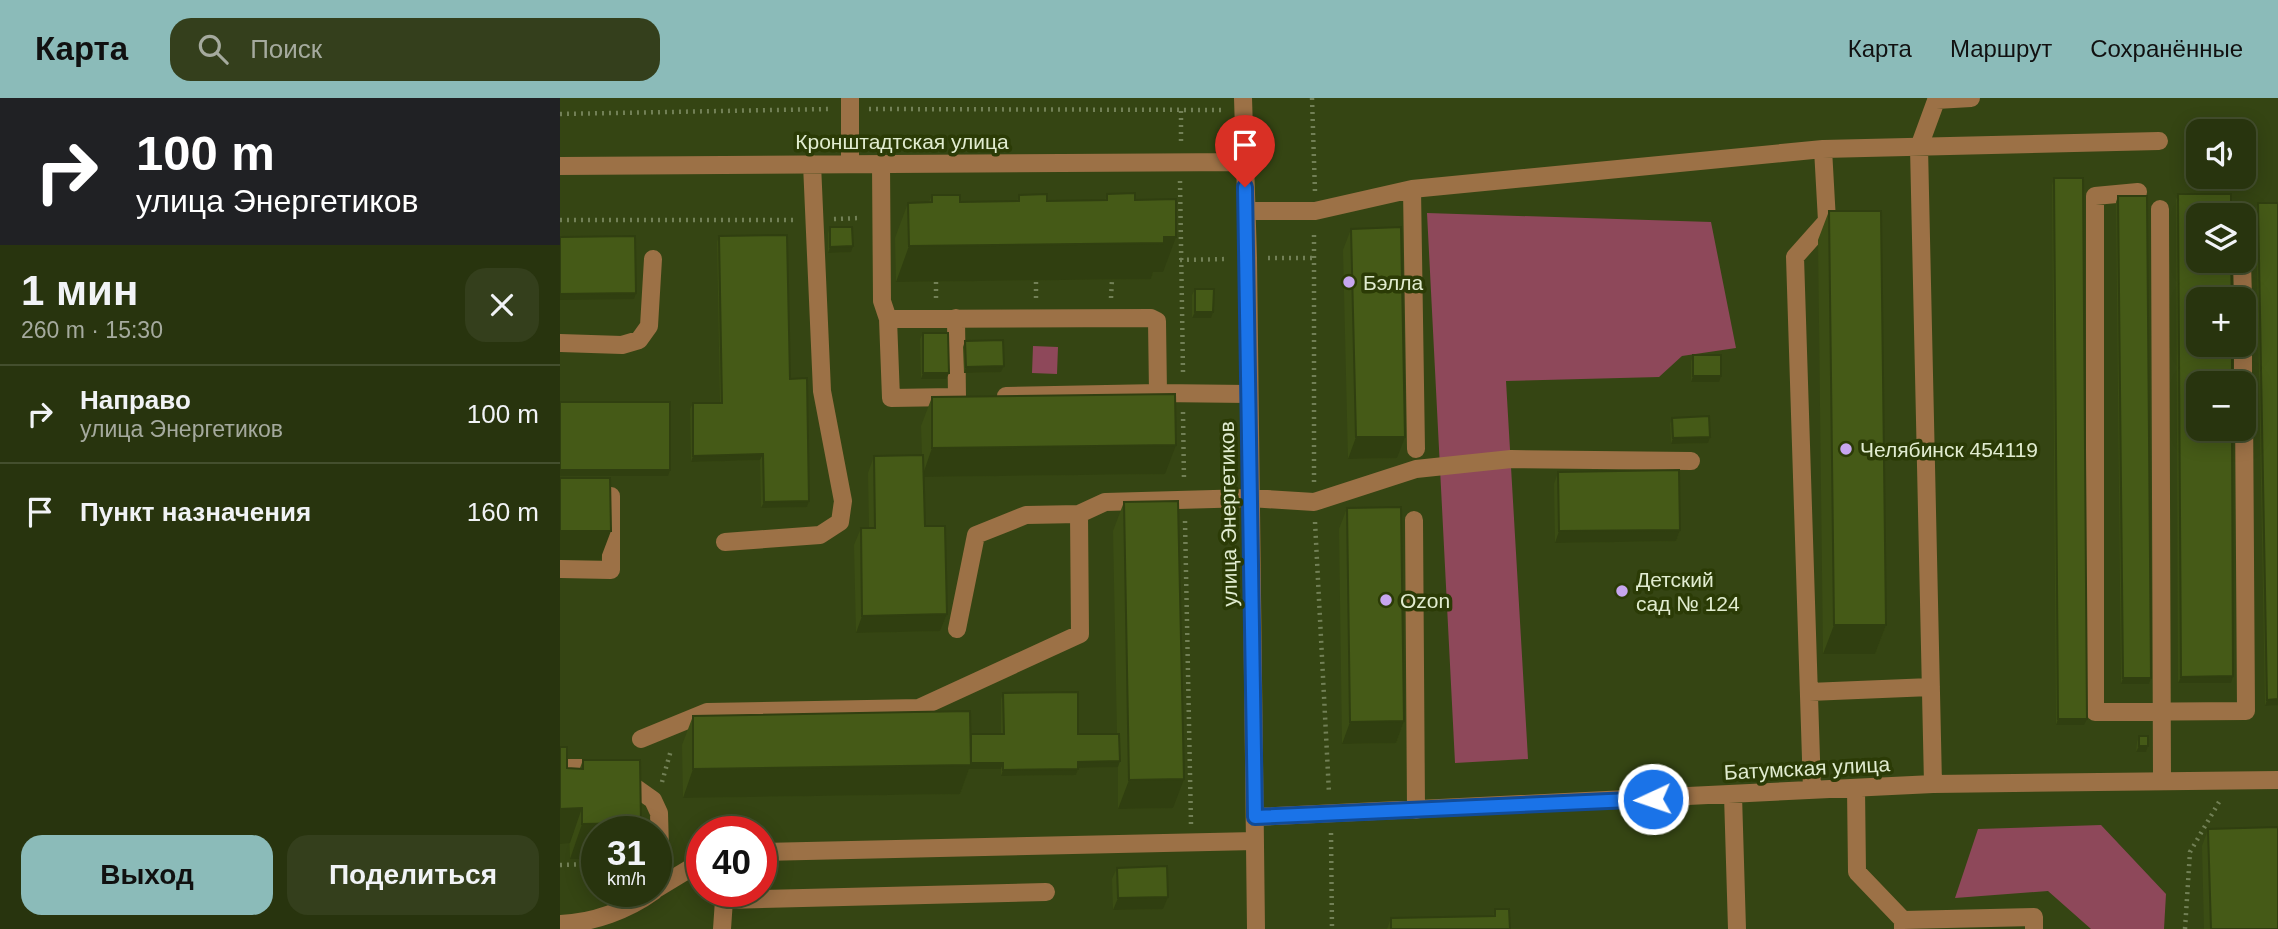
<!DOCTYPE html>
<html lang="ru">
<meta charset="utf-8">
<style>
:root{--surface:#28340e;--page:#343f1c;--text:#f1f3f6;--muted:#a5aa9e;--line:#444f2e;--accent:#8bbbb9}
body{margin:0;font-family:Arial,sans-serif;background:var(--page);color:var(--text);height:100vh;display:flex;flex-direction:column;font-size:26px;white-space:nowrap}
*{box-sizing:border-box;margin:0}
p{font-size:23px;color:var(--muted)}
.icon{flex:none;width:38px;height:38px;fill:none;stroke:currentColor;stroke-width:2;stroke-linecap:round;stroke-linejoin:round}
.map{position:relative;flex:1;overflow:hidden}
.panel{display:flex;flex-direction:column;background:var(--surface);width:560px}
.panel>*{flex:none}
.hud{background:#202124;color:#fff;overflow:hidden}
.tools{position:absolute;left:1626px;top:21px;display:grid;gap:14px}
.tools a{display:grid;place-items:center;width:70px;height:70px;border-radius:14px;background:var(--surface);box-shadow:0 4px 18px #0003,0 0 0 2px var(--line);font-size:35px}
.speed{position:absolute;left:21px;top:718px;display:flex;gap:14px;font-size:35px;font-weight:700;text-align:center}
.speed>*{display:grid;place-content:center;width:91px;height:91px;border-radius:50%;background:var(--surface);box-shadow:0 4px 18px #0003,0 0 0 2px var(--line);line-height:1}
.speed small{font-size:18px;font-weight:400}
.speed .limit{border:10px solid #d22;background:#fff;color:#111}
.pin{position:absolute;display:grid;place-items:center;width:60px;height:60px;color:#fff;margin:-72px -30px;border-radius:50% 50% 50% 0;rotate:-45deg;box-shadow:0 0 7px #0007}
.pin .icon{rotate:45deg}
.me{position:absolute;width:77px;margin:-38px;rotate:267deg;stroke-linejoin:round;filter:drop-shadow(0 0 5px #0008)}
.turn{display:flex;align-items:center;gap:24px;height:147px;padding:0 21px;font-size:32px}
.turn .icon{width:91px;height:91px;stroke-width:2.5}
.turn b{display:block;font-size:49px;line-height:60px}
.round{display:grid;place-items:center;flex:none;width:74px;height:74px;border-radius:21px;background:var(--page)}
.summary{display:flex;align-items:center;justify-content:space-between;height:119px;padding:0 21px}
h1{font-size:42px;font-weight:600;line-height:52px}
.button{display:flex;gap:14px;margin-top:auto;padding:14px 21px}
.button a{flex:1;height:80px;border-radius:21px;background:var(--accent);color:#111;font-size:28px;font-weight:600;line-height:80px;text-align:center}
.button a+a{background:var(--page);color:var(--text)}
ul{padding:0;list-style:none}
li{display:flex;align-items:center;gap:21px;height:98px;padding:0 21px;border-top:2px solid var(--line)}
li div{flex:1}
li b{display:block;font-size:26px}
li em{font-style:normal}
header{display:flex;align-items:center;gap:42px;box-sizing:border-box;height:98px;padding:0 35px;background:var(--accent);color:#111}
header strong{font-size:33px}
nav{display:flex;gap:38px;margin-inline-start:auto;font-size:24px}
.search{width:490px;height:63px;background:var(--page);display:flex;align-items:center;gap:18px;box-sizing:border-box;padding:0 24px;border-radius:21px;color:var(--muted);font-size:26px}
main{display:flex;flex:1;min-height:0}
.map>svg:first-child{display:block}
</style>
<header>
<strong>Карта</strong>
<div class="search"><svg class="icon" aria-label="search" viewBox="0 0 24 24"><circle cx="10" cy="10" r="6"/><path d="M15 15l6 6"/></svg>Поиск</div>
<nav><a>Карта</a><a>Маршрут</a><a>Сохранённые</a></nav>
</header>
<main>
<section class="panel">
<div class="hud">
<div class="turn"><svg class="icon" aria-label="right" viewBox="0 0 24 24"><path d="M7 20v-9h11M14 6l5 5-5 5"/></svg><div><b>100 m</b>улица Энергетиков</div></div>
</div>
<div class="summary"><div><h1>1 мин</h1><p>260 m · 15:30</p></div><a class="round"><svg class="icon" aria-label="close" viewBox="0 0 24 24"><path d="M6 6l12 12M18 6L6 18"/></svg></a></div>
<ul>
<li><svg class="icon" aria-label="right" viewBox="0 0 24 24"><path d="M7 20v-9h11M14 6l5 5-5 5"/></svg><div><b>Направо</b><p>улица Энергетиков</p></div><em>100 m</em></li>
<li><svg class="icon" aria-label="arrive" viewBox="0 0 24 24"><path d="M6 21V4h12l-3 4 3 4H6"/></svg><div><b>Пункт назначения</b></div><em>160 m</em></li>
</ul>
<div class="button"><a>Выход</a><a>Поделиться</a></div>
</section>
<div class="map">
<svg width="1718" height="831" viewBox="0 0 1718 831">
<rect width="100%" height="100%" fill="#354513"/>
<!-- green -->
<path fill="#8e485a" d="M867,115l284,9 25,126 -54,8 -23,21 -153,4 22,378 -73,4z
M473,248l25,1 -1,27 -25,-1z
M1541,727l65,69 -2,35h-73l-43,-38 -93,7 23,-69z"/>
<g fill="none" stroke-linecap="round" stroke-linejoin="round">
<!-- path -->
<path stroke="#728056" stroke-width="4.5" stroke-dasharray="2 5" stroke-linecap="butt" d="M752,0l3,94
M309,11l355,1
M0,16l269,-5
M621,43v-31
M620,83l3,191
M274,121l26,-1
M0,122h234
M708,160h46
M620,162l48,-1
M376,200v-17
M476,200v-18
M551,200l1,-19
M623,314l1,69
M754,384v-250
M625,423l6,303
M755,424l14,271
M102,684l9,-32
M771,735l1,96
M0,767l37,-1
M1625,831l5,-77 29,-50"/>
<!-- minor -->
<path stroke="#9c7146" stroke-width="18" d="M683,0l5,160 8,671
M1376,2l35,-2
M290,66v-66
M321,66l1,137 6,18 3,79 62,-1
M0,68l684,-4
M852,91l4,260
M1578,94l-43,4v516l151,-1 -2,-306
M1600,111l2,570
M686,113h69l97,-22 411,-40 336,-8
M1682,163l1,38
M396,220l1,79
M328,221l263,-1 6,3 1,72 91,1
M0,245l62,2 17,-5 10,-14 4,-67
M1683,247v38
M446,298l152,-3
M0,396l51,2v74l-51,-1
M854,422l2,290
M165,444l95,-7 20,-13 3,-21 -21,-110 -10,-227
M397,531l19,-94 50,-20 53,-1 26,-12 145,-4 64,4 102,-33 95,-10 180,2
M1249,594l122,-5
M81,641l66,-27 212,-4 161,-74 -1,-120
M0,670h37l32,15 24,17 6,13 2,73
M1373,686l-14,-637 18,-49
M1296,690l1,84 46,48v9
M1252,692l-17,-533 32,-36 -4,-72
M1173,697l4,134
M695,719l678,-33 345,-4
M201,754l494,-11
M96,791l33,-20 13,-4
M154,793l10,9 322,-8
M1343,822l131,-3v12
M0,826c33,-1 68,-14 94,-33
M162,831l2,-29"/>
</g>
<!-- wall -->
<path fill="#3b4d14" d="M1494,80l30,547h-28l-4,-540z
M547,96l28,6 28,72h-10l-2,7 -255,3 -1,-44 13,-35 21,-1 3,-7 28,7 57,-1 2,-6 28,6 58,-1z
M1618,96l53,489h-53l-2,-483z
M1558,98l33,482 -2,6h-28l-5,-482z
M1698,105l20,502 -13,1 -9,-496z
M1269,113l57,414 -11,29h-52l-5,-414z
M270,129l21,25 -23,1v-20z
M791,131l46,229 -49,1 -5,-209z
M159,138l71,143 19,122 -2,6 -46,1 -1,-48 -69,2 -1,-53 3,-6h27l-3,-161z
M635,191l16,29h-19v-23z
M363,235l26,40 -3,6h-25l-1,-40z
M405,243l39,25 -3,6 -37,1 -1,-26z
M1133,257l26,27h-28v-21z
M372,299l233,77 -241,3 1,49 22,88 -7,17 -84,2 -2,-88 7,-17h8l-1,-55 6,-17 48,-1 -1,-29z
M1112,320l36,25 -37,1 -1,-20z
M998,374l122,58 -4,11 -121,2 -1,-59z
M564,404l49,306 -55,1v-42l-40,1 -2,7 -75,1v-7h-32l-9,25 -277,4 -1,-53 11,-29 278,18h30v-35l2,-6 75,41h39l-4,-203z
M787,410l57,213 -8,22 -54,1 -3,-215z
M1579,638l9,10 -2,6h-10l1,-10z
M23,662l58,63 -3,8h-41l-27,28 -3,-91h13z
M1648,731l70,100h-74l-2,-83z
M557,770l46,41 -50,1 -1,-31z
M935,811l15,20h-123l4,-11 102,-2z"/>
<!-- shaded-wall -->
<path fill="#303f10" d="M616,139l-13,35h-10l-2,7 -255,3 13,-36z
M293,148l-2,6 -23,1 2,-6z
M76,195l-2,6 -74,1v-6z
M635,214h18l-2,6h-19z
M444,268l-3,6 -37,1 2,-6z
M363,275h26l-3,6h-25z
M1133,278h28l-2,6h-28z
M796,339h49l-8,21 -49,1z
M1150,339l-2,6 -37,1 2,-6z
M616,347l-11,29 -243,3 10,-29z
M203,356l-3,6 -69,2 2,-6z
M0,372h110l-2,6h-108z
M249,403l-2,6 -46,1 3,-6z
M1120,432l-4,11 -121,2 4,-12z
M0,433h51l-11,29h-40z
M387,516l-7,17 -84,2 6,-17z
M1274,527h52l-11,29h-52z
M1673,578l-2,7h-53l3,-6z
M1563,580h28l-2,6h-28z
M1718,601v6l-13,1 2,-6z
M1498,621h29l-3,6h-28z
M844,623l-8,22 -54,1 8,-22z
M1579,648h9l-2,6h-10z
M560,663l-2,6 -42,1 2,-6z
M443,665l-2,6h-32l-9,25 -277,4 10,-29z
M518,671l-2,6 -75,1 2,-6z
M624,681l-11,29 -55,1 11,-29z
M22,710l-12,35 -10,1v-35z
M81,725l-3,8h-41v28h-27l12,-35z
M608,799l-5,12 -50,1 5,-12z"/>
<!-- building -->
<path fill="#455a17" stroke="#303f10" stroke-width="2" d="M1494,80h29l4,541h-29z
M575,95v7l41,-1v38h-12v6l-255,3 -1,-43 24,-1v-7h28v7l59,-1v-6l28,-1v7l60,-1v-6z
M1618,96h53v21h-33v46h33l1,38h-34v46h34v38h-34v46h34l1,247 -52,1z
M1558,98h29l4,482h-28z
M1698,105h20v496l-11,1z
M1269,113h52l5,414h-52z
M270,129h22l1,19 -23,1z
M841,129l4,210h-49l-5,-208z
M227,137l3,144 17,-1 2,123 -45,1 -1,-48 -70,2v-53h29l-3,-167z
M75,138l1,57 -76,1v-57z
M635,191h19l-1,23h-18z
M363,235h25l1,40h-26z
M443,242l1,26 -38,1 -1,-26z
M1133,257h28v21h-28z
M615,296l1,51 -244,3v-51z
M0,304h110v68h-110z
M1149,318l1,21 -37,1 -1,-20z
M363,357l2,71h20l2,88 -85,2 -1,-88h14l-1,-72z
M1119,372l1,60 -121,1 -1,-59z
M0,380h50l1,53h-51z
M618,403l6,278 -55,1 -5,-278z
M841,409l3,214 -54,1 -3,-214z
M518,594v42h41l1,27 -42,1v7l-75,1v-7h-32v-29h33l-1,-41z
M410,613l1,54 -278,4v-53z
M1579,638h9v10h-9z
M0,649h7v21l16,1v-9h57l1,63 -59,1v-16l-22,1z
M1718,729v102h-67l-3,-100z
M607,768l1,31 -50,1 -1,-30z
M935,811h14l1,20h-119v-11l104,-2z"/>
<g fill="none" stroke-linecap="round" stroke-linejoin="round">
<defs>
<path id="route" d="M685,89l10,630 398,-18"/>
</defs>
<!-- route casing -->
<use href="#route" stroke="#114b97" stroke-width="18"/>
<!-- route -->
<use href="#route" stroke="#1a73e8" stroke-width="12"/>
</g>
<!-- markers -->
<g fill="#c7a6ef" stroke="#2b3b06" stroke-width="2.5">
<circle cx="789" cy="184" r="7"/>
<circle cx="1286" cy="351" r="7"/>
<circle cx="1062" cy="493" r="7"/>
<circle cx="826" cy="502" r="7"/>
</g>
<g text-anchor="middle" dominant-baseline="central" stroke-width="7" stroke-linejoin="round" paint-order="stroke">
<!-- street labels -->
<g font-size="21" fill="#e1ecd0" stroke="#2b3b06">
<text x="342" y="43">Кронштадтская улица</text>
<text transform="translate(668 416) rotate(-91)">улица Энергетиков</text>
<text transform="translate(1247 670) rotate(-3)">Батумская улица</text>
</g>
<!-- poi labels -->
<g font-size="21" fill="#e1ecd0" stroke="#2b3b06" text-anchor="start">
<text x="803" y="184">Бэлла</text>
<text x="1300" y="351">Челябинск 454119</text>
<text x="1076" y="481">Детский<tspan x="1076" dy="24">сад № 124</tspan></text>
<text x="840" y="502">Ozon</text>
</g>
</g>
</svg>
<div class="tools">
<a><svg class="icon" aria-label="sound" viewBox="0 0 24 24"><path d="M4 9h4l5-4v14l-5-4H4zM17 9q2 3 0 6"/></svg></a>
<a><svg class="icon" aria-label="layers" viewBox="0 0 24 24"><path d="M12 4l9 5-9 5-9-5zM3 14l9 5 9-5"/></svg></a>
<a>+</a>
<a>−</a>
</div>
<div class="speed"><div>31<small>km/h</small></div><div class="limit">40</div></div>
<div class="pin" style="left:685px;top:89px;background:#d93025"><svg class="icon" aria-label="arrive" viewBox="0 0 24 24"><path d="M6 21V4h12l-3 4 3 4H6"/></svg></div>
<svg class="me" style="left:1093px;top:701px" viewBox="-20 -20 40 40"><circle r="17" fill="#1a73e8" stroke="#fff" stroke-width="3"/><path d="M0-11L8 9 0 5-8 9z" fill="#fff"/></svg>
</div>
</main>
